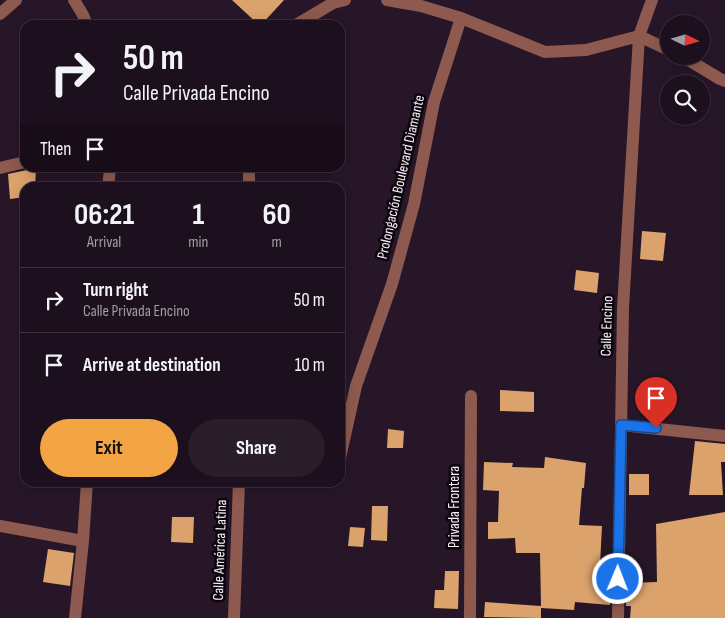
<!DOCTYPE html>
<meta charset="utf-8">
<style>
:root{--surface:#1d101e;--page:#2a1e2b;--text:#f1f3f6;--muted:#a09da4;--line:#3b303c;--accent:#f2a542}
body{margin:0;font-family:"Sofia Sans Condensed",sans-serif;background:var(--page);color:var(--text);height:100vh;display:flex;flex-direction:column;font-size:19px;white-space:nowrap}
*{box-sizing:border-box;margin:0}
p{font-size:16px;color:var(--muted)}
.icon{flex:none;width:28px;height:28px;fill:none;stroke:currentColor;stroke-width:2;stroke-linecap:round;stroke-linejoin:round}
.map{position:relative;flex:1;overflow:hidden}
.panel{position:absolute;left:20px;top:182px;width:325px;height:305px;display:flex;flex-direction:column;background:var(--surface);border-radius:15px;box-shadow:0 2px 12px #0003,0 0 0 1px var(--line)}
.panel>*{flex:none}
.top-card{position:absolute;left:20px;top:20px;width:325px;height:152px;border-radius:15px;box-shadow:0 2px 12px #0003,0 0 0 1px var(--line);background:#1d101e;color:var(--text);overflow:hidden}
.needle{width:32px;rotate:95deg}
.controls{position:absolute;left:660px;top:15px;display:grid;gap:10px}
.controls a{display:grid;place-items:center;width:50px;height:50px;border-radius:50%;background:var(--surface);box-shadow:0 2px 12px #0003,0 0 0 1px var(--line);font-size:25px}
.pin{position:absolute;display:grid;place-items:center;width:42px;height:42px;color:#fff;margin:-51px -21px;border-radius:50% 50% 50% 0;rotate:-45deg;box-shadow:0 0 5px #0007}
.pin .icon{rotate:45deg}
.me{position:absolute;width:55px;margin:-28px;rotate:1deg;stroke-linejoin:round;filter:drop-shadow(0 0 4px #0008)}
.turn{display:flex;align-items:center;gap:18px;height:105px;padding:0 20px;font-size:22px}
.turn .icon{width:65px;height:65px;stroke-width:2.5}
.turn b{display:block;font-size:35px;line-height:42px}
.then{display:flex;align-items:center;height:48px;padding:0 20px;background:#0003;gap:10px;font-size:19px}
.eta{display:flex;justify-content:space-evenly;align-items:center;height:85px;text-align:center}
.eta b{font-size:30px;font-weight:700;line-height:35px}
.primary-button{display:flex;gap:10px;margin-top:auto;padding:10px 20px}
.primary-button a{flex:1;height:58px;border-radius:30px;background:var(--accent);color:#111;font-size:20px;font-weight:700;line-height:58px;text-align:center}
.primary-button a+a{background:var(--page);color:var(--text)}
ul{padding:0;list-style:none}
li{display:flex;align-items:center;gap:15px;height:65px;padding:0 20px;border-top:1px solid var(--line)}
li div{flex:1}
li b{display:block;font-size:19px}
li em{font-style:normal}
.map>svg:first-child{display:block}
</style>
<div class="map">
<svg width="725" height="618" viewBox="0 0 725 618">
<rect width="100%" height="100%" fill="#271628"/>
<!-- building -->
<path fill="#dba26c" d="M232,0h52l-23,25h-2z
M31,168h5l-1,20h-10v9l-15,2 -2,-25 19,-4z
M642,231l24,2 -3,28 -23,-2z
M576,270l23,3 -2,20 -23,-3z
M500,390l34,2v20l-34,-1z
M388,429l16,2 -1,17h-16z
M695,441l30,3v18h-4l2,33h-34z
M545,457l41,6 -2,25h-2l-3,37 23,1 -3,58h11v21l-35,-3 -1,8 -33,-2v10l-57,-1 1,-15 56,4 -1,-53h-24l-1,-15 -27,1v-17h10l1,-31 -16,-1 1,-28 29,1 -1,4 32,1z
M629,474h20v21h-20z
M372,506h16l-1,35 -16,-1z
M725,512v106h-95l1,-12h-5l1,-23 30,-1 -1,-58z
M172,517h22l-1,26 -22,-1z
M350,527l15,1 -2,19 -15,-1z
M48,549l26,4 -4,33 -27,-4z
M445,571h14l-1,38 -24,-1 1,-18h9z"/>
<g fill="none" stroke-linecap="round" stroke-linejoin="round">
<!-- street -->
<path stroke="#8e5a4f" stroke-width="12" d="M74,0l9,15 4,10
M387,0l34,6 40,12 84,34 41,-2 53,-14 30,14
M0,14l16,-14
M296,25l37,-22 12,-3
M682,56l38,23 5,2
M0,168l25,-6
M108,188l2,-20
M249,188v-20
M621,425l104,11
M340,458l16,-72 36,-102 22,-80 20,-102 27,-84
M0,526l83,15
M75,618l8,-77 4,-59
M234,618l5,-136
M470,618l1,-222
M618,618l5,-310 16,-272 13,-36"/>
</g>
<g fill="none" stroke-linecap="round" stroke-linejoin="round">
<defs>
<path id="route" d="M618,579l3,-154 35,3"/>
</defs>
<!-- route casing -->
<use href="#route" stroke="#114b97" stroke-width="12"/>
<!-- route -->
<use href="#route" stroke="#1a73e8" stroke-width="9"/>
</g>
<g text-anchor="middle" dominant-baseline="central" stroke-width="5" stroke-linejoin="round" paint-order="stroke">
<!-- street labels -->
<g font-size="15" fill="#faeefa" stroke="#0b050c">
<text transform="translate(401 177) rotate(-77)">Prolongación Boulevard Diamante</text>
<text transform="translate(607 326) rotate(-88)">Calle Encino</text>
<text transform="translate(454 507) rotate(-90)">Privada Frontera</text>
<text transform="translate(220 550) rotate(-88)">Calle América Latina</text>
</g>
</g>
</svg>
<div class="controls">
<a><svg class="needle" viewBox="-14 -14 28 28"><path d="M0-13l5 13h-10z" fill="#e53935"/><path d="M0 13l5-13h-10z" fill="#a09da4"/></svg></a>
<a><svg class="icon" aria-label="search" viewBox="0 0 24 24"><circle cx="10" cy="10" r="6"/><path d="M15 15l6 6"/></svg></a>
</div>
<div class="pin" style="left:656px;top:428px;background:#d93025"><svg class="icon" aria-label="arrive" viewBox="0 0 24 24"><path d="M6 21V4h12l-3 4 3 4H6"/></svg></div>
<svg class="me" style="left:618px;top:579px" viewBox="-20 -20 40 40"><circle r="17" fill="#1a73e8" stroke="#fff" stroke-width="3"/><path d="M0-11L8 9 0 5-8 9z" fill="#fff"/></svg>
<div class="top-card">
<div class="turn"><svg class="icon" aria-label="right" viewBox="0 0 24 24"><path d="M7 20v-9h11M14 6l5 5-5 5"/></svg><div><b>50 m</b>Calle Privada Encino</div></div>
<div class="then">Then<svg class="icon" aria-label="arrive" viewBox="0 0 24 24"><path d="M6 21V4h12l-3 4 3 4H6"/></svg></div>
</div>
<section class="panel">
<div class="eta">
<div><b>06:21</b><p>Arrival</p></div>
<div><b>1</b><p>min</p></div>
<div><b>60</b><p>m</p></div>
</div>
<ul>
<li><svg class="icon" aria-label="right" viewBox="0 0 24 24"><path d="M7 20v-9h11M14 6l5 5-5 5"/></svg><div><b>Turn right</b><p>Calle Privada Encino</p></div><em>50 m</em></li>
<li><svg class="icon" aria-label="arrive" viewBox="0 0 24 24"><path d="M6 21V4h12l-3 4 3 4H6"/></svg><div><b>Arrive at destination</b></div><em>10 m</em></li>
</ul>
<div class="primary-button"><a>Exit</a><a>Share</a></div>
</section>
</div>
